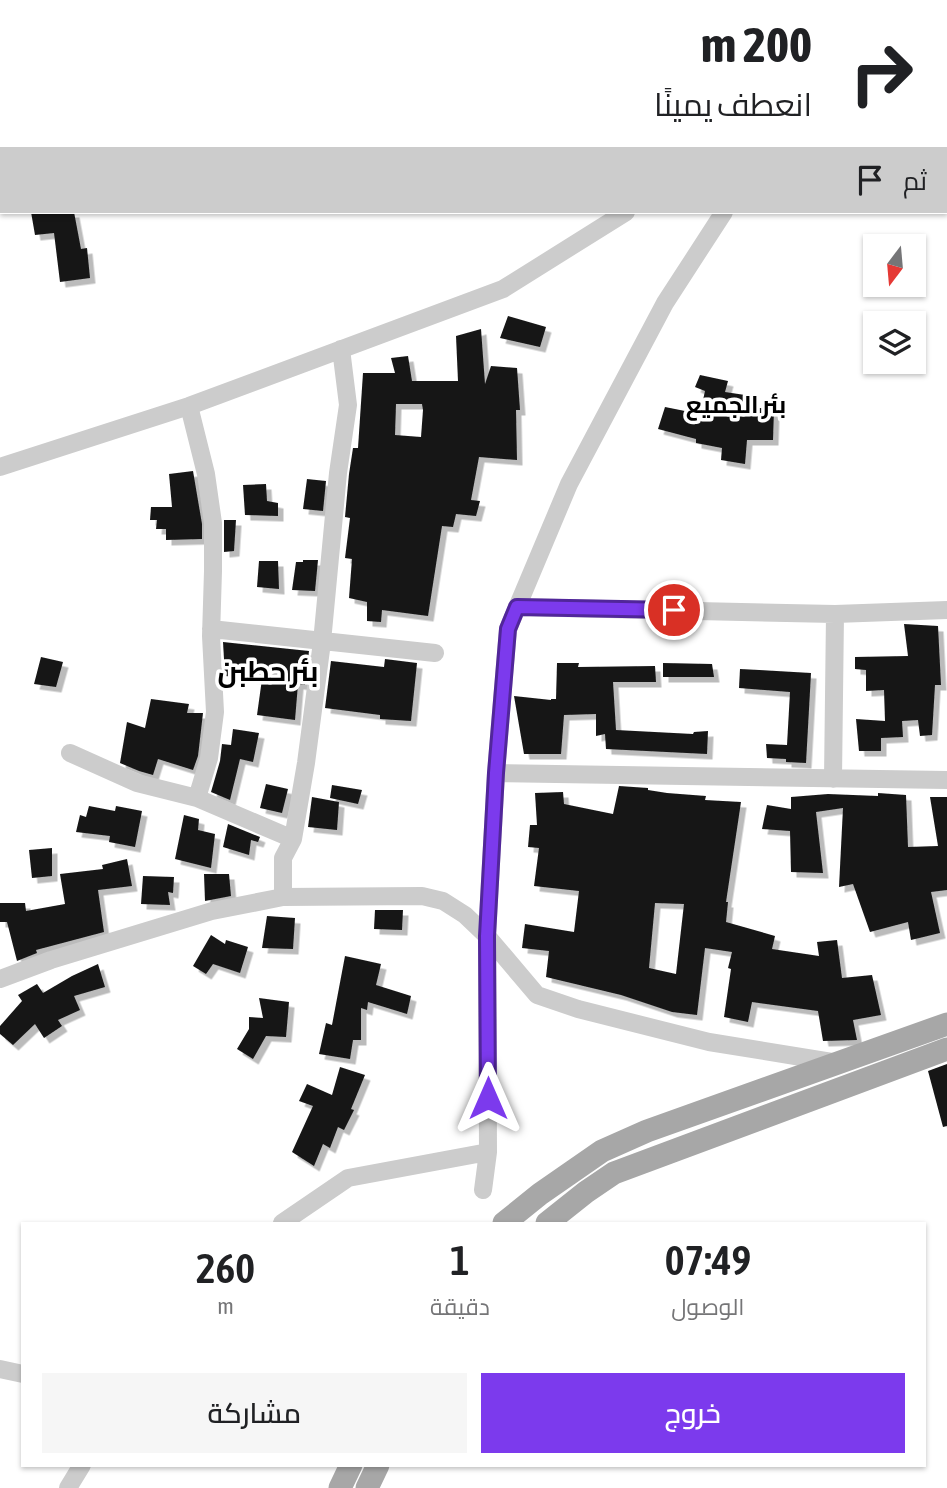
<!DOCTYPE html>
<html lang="ar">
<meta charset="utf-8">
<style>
:root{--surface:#fff;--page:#f6f6f6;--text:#202124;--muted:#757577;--accent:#7c3aed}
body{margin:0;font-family:"Asap Condensed",Cairo,sans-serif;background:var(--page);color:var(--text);direction:rtl;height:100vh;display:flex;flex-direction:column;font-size:26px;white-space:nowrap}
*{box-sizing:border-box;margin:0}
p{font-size:23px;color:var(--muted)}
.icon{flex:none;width:38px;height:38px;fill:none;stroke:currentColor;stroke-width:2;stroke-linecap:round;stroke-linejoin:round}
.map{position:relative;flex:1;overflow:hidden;direction:ltr}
.panel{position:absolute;left:21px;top:1222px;width:905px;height:245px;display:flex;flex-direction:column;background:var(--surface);border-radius:0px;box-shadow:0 2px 5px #0004;direction:rtl}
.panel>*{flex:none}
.guide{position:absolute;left:0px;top:0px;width:948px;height:214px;box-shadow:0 2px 5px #0004;direction:rtl;background:#fff;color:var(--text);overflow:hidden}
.needle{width:46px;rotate:196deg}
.buttons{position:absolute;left:863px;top:234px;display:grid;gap:14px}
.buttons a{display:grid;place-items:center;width:63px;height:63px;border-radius:0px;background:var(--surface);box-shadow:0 2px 5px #0004;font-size:35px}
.pin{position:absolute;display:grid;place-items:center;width:60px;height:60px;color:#fff;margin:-30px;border:4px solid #fff;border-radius:50%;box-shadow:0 2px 7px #0007}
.me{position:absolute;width:77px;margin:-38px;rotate:0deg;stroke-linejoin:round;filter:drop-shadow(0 0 5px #0008)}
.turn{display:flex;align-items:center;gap:24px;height:147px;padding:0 21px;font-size:32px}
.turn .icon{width:91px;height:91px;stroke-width:2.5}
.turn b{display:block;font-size:49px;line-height:60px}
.then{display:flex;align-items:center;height:66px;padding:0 21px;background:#0003;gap:14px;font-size:26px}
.eta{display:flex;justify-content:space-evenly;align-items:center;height:119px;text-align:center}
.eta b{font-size:42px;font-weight:600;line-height:49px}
.primary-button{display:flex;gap:14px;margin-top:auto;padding:14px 21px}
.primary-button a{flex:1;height:80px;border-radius:0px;background:var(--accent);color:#fff;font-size:28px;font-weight:600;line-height:80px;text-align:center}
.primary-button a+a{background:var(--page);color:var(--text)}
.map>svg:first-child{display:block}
</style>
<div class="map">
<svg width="947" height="1488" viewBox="0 0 947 1488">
<defs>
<filter id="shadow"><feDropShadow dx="5.5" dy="5.5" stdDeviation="0" flood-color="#0004"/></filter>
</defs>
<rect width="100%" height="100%" fill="#fff"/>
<!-- building -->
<path fill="#161616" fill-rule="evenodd" filter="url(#shadow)" d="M31,212h43l7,37 6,-1 3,30 -30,4 -6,-49 -19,2z
M508,316l38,11 -6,20 -40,-9z
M481,329l4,55 6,-18 26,2 3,42h-4l1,50 -38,-3 -8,43 9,1 -4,15 -20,-2 -3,13 -11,-1 -14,90 -46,-6 -1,12 -14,-1v-19l-18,-4 3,-39 -7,-1 5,-40 -5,-1 4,-43 4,-26h5l5,-75h32l-4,-15 17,-2 4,25h46l-2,-45zM396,404h26l1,6 -2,27 -26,-2z
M700,375l28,6 -3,11 20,3 -2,12 31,2 -1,31h-26l-2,24 -24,-4 1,-12 -26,-5v-4l-38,-10 7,-22 35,7 5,-23 -10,-4z
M193,471l9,53v15l-36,1v-11h-10l1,-9h-7l1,-13h21l-3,-33z
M307,479l19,2 -3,30 -20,-2z
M266,484l1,17 11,2v13l-33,-1 -2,-30z
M224,520h12l-2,31 -10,1z
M303,560h15l-3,31 -23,-1 4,-28h7z
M259,561h19l1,28 -22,-2z
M904,624l34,2 3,59h-6l-3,50 -12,1 -2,-16 -16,1 1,16 -22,1v13h-22l-3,-32 29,2 -1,-31 -18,1v-21l-11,-1v-12l53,-1z
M223,642l86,9 -4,34 -7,-1 -3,36 -38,-5 5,-36 -37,-3z
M41,657l22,5 -7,25 -22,-3z
M385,659l32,4 -6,58 -31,-2v-4l-55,-7 6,-47 53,6z
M557,663h22l-1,4 77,-1 1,16h-43l3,48 77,4 1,-2 14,-1 -1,23 -101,-5 -1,-15 -9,2v-22l-32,1 -3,39h-37l-10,-58 37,4v-1h5z
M663,663l49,1 2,13h-51z
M740,669l71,4 -5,90 -20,-1v-3l-19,-1 -1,-14 21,1 3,-53 -51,-4z
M151,699l38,5 -2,9h16l-5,43 -5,14 -35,-11 -5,16 -14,-4 -19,-8 7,-41 18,6z
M233,729l26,4 -6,29 -13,-3 -10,41 -19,-8 9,-31 2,-17 9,1z
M266,784l22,5 -6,24 -22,-5z
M332,785l30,5 -4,14 -28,-6z
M619,786l29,2v2l19,3 39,3 -1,4 36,2 -15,100h2l-2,20 49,14 -3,13 47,7 -2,-14 20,-2 5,38 30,-3 9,40 -28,5 4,20 -34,1 -5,-30 -66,-9 -4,20 -24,-5 7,-48 -3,-1 4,-16 -27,-4 -8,67 -25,-3 -51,-17 -75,-18 3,-26 -27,-3 3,-24 49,8 5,-41 -45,-5 5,-38 -11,-1 2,-22h7l-2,-32 28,-1 1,12 49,10zM655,903l29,1 -8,70 -27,-6z
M878,793l28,2 2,52 30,-1 -8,-49h17v93l-16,2 9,41 -29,7 -3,-18 -38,10 -17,-48 -14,3 4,-79 -27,4 7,61 -32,-1 -1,-41 -28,-2 5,-24 24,4v-12l37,-3 50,2z
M312,797l27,5 -2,28 -29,-3z
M89,806l26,5 1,-5 26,5 -7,36 -26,-5 1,-6 -34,-4 4,-17 6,2z
M184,815l15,4 -1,11 17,4 -4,34 -36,-9z
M228,824l32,13 -2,5 -7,-2 -2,15 -26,-8z
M52,848v28l-20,2 -3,-28z
M127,859l5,27 -34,4 6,42 -68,18 1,3 -20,8 -10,-39h-7v-19h25l1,8 39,-7 -5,-30 43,-5 -1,-4z
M204,874h25l2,22 -26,5z
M143,876l31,1 -1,16 -5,-1 2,13 -29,-1z
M375,910h28l-1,20 -28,-1z
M267,916l28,2 -2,31 -31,-1z
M211,935l14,9 1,-4 22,7 -8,26 -27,-9 -7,10 -13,-8z
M345,956l36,8 -5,21 35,11 -4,18 -39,-12 -1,8 -6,-2v32h-8l-3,19 -31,-5 7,-31 6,2z
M98,964l7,23 -31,9 6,14 -22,10 4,6 -18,12 -9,-14 -22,21 -13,-11v-8l22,-25 -4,-6 19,-11 6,9 29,-17z
M259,998l30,4 -3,35 -20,-1 -13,23 -16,-10 12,-20v-12l14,1z
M947,1064v62l-4,1 -15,-56z
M340,1067l25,8 -14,34 3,1 -10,20 -6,-3 -8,21 -7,-4 -9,22 -22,-14 21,-46 -14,-5 8,-17 25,11z"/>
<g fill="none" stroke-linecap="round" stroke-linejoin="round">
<!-- minor -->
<path stroke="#ccc" stroke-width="18" d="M829,2l1,-2
M898,2l2,-2
M189,406l17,68 7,49v48l-2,65 4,76 -6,46 -12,40
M0,467l189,-61 314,-117 123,-77
M517,607l318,7 112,-4
M211,629l224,24
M70,753l67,30 60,15 96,41
M496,773l12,-144 61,-145 96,-181 59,-91
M833,779l2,-165
M283,897v-39l10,-19 13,-76 16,-121 16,-169 10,-68 -7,-56
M0,979l51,-19 161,-49 71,-14 139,-1 21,5 22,14 22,21 50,59 41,14 131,33 129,21
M483,1190l5,-38 -1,-216 9,-163 451,7
M282,1223l66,-45 140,-26
M0,1369l23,5
M68,1488l14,-23"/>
<!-- major -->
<path stroke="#a7a7a7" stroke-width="23" d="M504,1223l36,-29 62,-43 45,-20 300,-107
M547,1223l39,-31 28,-19 333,-124
M340,1488l11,-23
M367,1488l11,-23"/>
</g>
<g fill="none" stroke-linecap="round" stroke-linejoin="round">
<defs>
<path id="route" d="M488,1098l-1,-162 9,-163 12,-144 9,-22 157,3"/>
</defs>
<!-- route casing -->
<use href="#route" stroke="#51269a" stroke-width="18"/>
<!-- route -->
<use href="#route" stroke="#7c3aed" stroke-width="12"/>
</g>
<g text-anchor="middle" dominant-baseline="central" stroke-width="7" stroke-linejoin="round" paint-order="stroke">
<!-- quarter labels -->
<g font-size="24" font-weight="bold" fill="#000" stroke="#fff">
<text x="736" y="404">بئر الجميع</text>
</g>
<!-- district labels -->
<g font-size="28" font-weight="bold" fill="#000" stroke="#fff">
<text x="268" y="671">بئر حطبن</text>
</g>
</g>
</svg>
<div class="buttons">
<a><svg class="needle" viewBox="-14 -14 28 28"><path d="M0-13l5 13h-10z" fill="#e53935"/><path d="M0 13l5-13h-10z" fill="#757577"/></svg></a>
<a><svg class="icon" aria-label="layers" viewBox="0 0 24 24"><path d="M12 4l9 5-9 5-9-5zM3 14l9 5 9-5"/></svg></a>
</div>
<div class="pin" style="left:674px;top:610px;background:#d93025"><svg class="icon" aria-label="arrive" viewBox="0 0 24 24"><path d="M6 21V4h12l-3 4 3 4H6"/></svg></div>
<svg class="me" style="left:488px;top:1098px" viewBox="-20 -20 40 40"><path d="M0-17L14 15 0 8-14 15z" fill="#7c3aed" stroke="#fff" stroke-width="4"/></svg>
<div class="guide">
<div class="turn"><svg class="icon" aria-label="right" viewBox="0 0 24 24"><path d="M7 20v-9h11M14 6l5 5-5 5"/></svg><div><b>200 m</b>انعطف يمينًا</div></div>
<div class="then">ثم<svg class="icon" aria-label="arrive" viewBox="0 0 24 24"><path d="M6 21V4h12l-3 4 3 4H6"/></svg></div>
</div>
<section class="panel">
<div class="eta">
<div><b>07:49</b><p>الوصول</p></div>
<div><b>1</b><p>دقيقة</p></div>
<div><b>260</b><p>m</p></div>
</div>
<div class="primary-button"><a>خروج</a><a>مشاركة</a></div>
</section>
</div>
